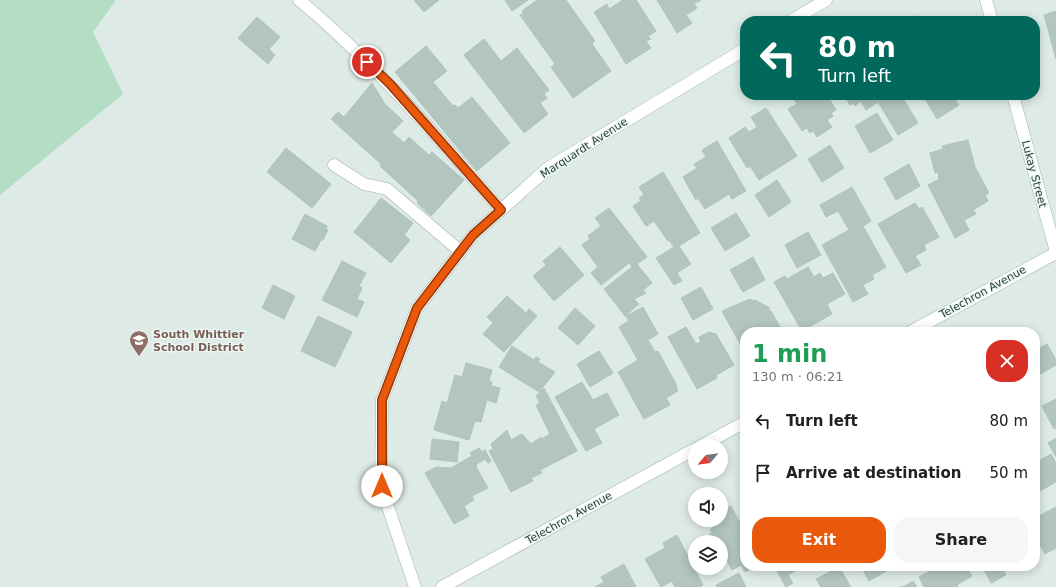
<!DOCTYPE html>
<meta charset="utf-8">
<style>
:root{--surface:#fff;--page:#f6f6f6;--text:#202124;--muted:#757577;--accent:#ea580c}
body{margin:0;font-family:"DejaVu Sans",sans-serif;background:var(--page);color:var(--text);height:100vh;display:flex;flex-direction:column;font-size:15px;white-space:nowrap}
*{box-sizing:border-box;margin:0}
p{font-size:13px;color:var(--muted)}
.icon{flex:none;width:22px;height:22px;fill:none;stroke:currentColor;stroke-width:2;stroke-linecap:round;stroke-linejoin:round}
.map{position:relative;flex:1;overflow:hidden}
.drawer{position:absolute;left:740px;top:327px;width:300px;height:244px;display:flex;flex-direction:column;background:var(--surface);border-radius:16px;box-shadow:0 2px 10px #0003}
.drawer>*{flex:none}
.top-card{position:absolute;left:740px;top:16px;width:300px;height:84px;border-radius:16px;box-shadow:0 2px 10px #0003;background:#00695c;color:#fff;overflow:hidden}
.needle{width:26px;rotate:241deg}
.fabs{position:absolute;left:688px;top:439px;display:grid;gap:8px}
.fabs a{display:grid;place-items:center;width:40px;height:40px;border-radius:50%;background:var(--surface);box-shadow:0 2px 10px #0003;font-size:20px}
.pin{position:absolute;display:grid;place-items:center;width:34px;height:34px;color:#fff;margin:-17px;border:2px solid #fff;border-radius:50%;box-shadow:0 1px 4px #0007}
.me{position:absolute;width:44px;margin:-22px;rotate:0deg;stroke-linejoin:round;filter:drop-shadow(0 0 3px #0008)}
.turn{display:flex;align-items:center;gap:14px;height:84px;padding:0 12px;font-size:18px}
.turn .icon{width:52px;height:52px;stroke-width:2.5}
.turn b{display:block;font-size:28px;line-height:34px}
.round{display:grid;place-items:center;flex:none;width:42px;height:42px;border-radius:16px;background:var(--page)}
.overview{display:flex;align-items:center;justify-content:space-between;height:68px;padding:0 12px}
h1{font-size:24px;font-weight:700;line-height:30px;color:#1e9e55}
.button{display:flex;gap:8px;margin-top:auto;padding:8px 12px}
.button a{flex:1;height:46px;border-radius:16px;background:var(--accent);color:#fff;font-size:16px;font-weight:700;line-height:46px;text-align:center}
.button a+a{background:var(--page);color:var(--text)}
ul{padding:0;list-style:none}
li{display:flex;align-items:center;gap:12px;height:52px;padding:0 12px}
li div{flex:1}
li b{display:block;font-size:15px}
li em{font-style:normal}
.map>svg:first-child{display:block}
</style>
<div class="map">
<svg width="1056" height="587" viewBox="0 0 1056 587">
<rect width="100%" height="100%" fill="#ddeae6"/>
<!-- green -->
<path fill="#b3dec4" d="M0,0h116l-23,32 30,62 -123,101z"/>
<!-- building -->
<path fill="#b2c5bf" stroke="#afc4be" d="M414,0h25l-15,12z
M505,0h23l-16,11z
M537,0h29l29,41 -3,3 19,27 -38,27 -22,-31 4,-3 -35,-49 4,-2 -2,-2z
M623,0h13l20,31 -8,5 3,3 -5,2 5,7 -25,16 -32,-52 13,-8 2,5z
M657,0h44l-7,4 3,4 -11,7 6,8 -15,10z
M1056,11v48l-12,-44z
M915,16l3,5h-12z
M257,17l23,20 -11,12 6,6 -7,9 -30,-26z
M484,39l17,22 16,-13 32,42 -5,4 3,4 -7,5 8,11 -24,19 -60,-78z
M426,46l21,25 -14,11 20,24 2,-1 3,3 14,-11 38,46 -33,28 -82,-99z
M372,83l13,21 18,17 -11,11 12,11 5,-6 20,18 3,-3 32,28 -33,36 -14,-13 1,-2 -38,-35 2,-1 -51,-46 7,-7 6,5z
M791,95h36l9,15 -5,3 2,3 -6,4 5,7 -15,10 -4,-6 -3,2 -3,-5 -5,3 -14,-22 9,-5z
M844,95h57l17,28 -20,12 -20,-33 -12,8 -5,-9 -6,5 -2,-3 -3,2z
M919,95h33l7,10 -22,14 -13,-22 -2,2z
M766,108l31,48 -38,24 -9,-14 -3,2 -18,-30 16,-11 4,5 8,-5 -6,-10z
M877,113l16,27 -23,13 -15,-27z
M968,140l7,27 14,26 -4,2 3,6 -15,9 3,4 -12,6 5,10 -14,8 -27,-53 11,-6 -1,-7 -3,1 -5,-20 13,-4 -1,-3z
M717,141l29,50 -14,8 -3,-5 -24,15 -7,-11 -2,2 -13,-23 14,-9 -3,-4 12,-7 -4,-7z
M830,145l14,23 -22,14 -14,-23z
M286,148l45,36 -19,24 -45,-36z
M909,164l11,22 -24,14 -12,-22z
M663,172l37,61 -21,13 12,18 -14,9 5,8 -8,4 -18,-27 18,-11 -5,-7 -1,1 -14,-20 -8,5 -13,-20 8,-5 -2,-3 5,-3 -5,-8z
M777,180l14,22 -22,15 -14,-22z
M852,187l19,34 -8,5 23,41 -14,8 2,4 -11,6 5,9 -15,8 -31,-57 27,-15 -11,-19 -12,6 -6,-12z
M381,198l32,25 -9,12 6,5 -19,23 -37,-31z
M915,203l4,6 3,-2 17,30 -15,8 2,5 -11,6 6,9 -15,8 -28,-49z
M609,208l38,49 -10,7 15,19 -9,7 3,3 -12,6 5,5 -14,12 -21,-27 28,-22 -3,-4 -28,22 -10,-12 7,-6 -16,-22 8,-6 -2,-3 13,-10 -6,-8z
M736,213l14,23 -25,15 -14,-23z
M305,214l22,12 -1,3 2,1 -5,10h-2l-6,11 -23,-12z
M808,232l13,23 -24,13 -12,-23z
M560,247l24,28 -30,26 -21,-25 13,-11 -3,-4z
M753,257l12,23 -22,12 -13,-22z
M342,261l24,12 -7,13 3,2 -5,11 7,3 -7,15 -35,-17z
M808,267l6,10 6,-4 3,5 10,-5 12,21 -18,10 5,10 -30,17 -28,-49 11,-6 2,3z
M273,285l22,11 -11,23 -22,-11z
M701,287l12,22 -20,11 -12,-22z
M507,296l19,17 3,-4 8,7 -33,36 -21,-18 10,-11 -6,-6z
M750,299l4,2 1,-1 15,8 -2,1 3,2 12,21h-38v21l-23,-42z
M643,307l15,27 -10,6 7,12 3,-1 19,35 -1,1 2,4 -12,7 4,7 -26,14 -26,-47 20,-12 -19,-33 10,-6 -3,-5z
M575,308l20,18 -17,19 -20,-17z
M318,316l34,16 -17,35 -34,-16z
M686,327l10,17 5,-2 -2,-5 10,-5 7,2 18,31 -18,10 1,3 -20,11 -29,-52z
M1047,344l9,16v5l-21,12v-30l2,-1 1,3z
M512,346l22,14 2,-3 4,2 -2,3 17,10 -16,20 -40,-25z
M599,351l14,22 -23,14 -13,-23z
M466,363l26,7 -3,11 3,1 -1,4 9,2 -4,15 -9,-3 -6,22 -6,-1 -6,19 -35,-10 8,-29 5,2 8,-28 7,2z
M582,382l11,18 14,-7 12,22 -25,14 8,14 -16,8 -31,-54z
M544,388l33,63 -37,19 2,3 -11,5 2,3 -22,11 -22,-41 4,-2 -2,-5 16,-14 4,10 11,-6 9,10 10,-7 1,2 8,-5 -14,-29 4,-2 -4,-7z
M1056,399v29l-2,1 -12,-23z
M1056,438v19l-8,-14z
M432,439l27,3 -2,20 -27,-3z
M479,448l3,4 3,-2 6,11 -3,2 -3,-4 -8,5 -1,3 12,21 -16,8 2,4 -10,6 5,10 -15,8 -29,-51 11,-6 15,1 21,-12 -2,-3z
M1051,454l5,9v19l-16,9 -5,-10v-18z
M731,506l14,26v34h11l-11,6 -4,-7 -9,5 -8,-15 -3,2v-15h-24l15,-9 -2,-4 11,-6 -1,-3h1v-9z
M1056,507v41l-11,6 -10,-17v-19z
M677,535l26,50 -3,2h-25l-3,-6 -11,6 -16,-28 20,-11 -2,-5z
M624,564l12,23h-41l9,-5 -3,-5z
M774,566h29l-15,9 5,8 -7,4z
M861,566h34l-26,15z
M939,566h27l6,10 -15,9 1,2h-34l-5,-10z
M982,566h19l5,9 -15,8z
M839,567l12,20h-30l-5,-8z
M739,573l7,14h-29l-1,-2z
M913,581l4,6h-18h4z"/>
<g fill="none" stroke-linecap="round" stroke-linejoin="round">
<defs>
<path id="service" d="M299,0c76,63 137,136 202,210
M334,165l30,19 23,5 73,62"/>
<path id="minor" d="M986,0l6,21
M791,21l35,-21
M1013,95l43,157
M910,332l146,-79
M701,446l44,-24
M415,587l-34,-101 1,-86 35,-92 56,-73 75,-67 197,-119
M442,587l253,-138"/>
</defs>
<!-- service casing -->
<use href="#service" stroke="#a0b2ae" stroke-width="13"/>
<!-- minor casing -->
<use href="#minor" stroke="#a0b2ae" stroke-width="13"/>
<!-- service -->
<use href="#service" stroke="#fff" stroke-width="12"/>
<!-- minor -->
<use href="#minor" stroke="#fff" stroke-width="12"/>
</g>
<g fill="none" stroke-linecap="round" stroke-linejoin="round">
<defs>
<path id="route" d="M367,62l23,22 111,126 -28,25 -56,73 -35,92v86"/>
</defs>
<!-- route casing -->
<use href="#route" stroke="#983908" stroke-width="10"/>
<!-- route -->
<use href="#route" stroke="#ea580c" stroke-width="7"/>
</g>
<!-- icons -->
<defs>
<symbol id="school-pin" viewBox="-11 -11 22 30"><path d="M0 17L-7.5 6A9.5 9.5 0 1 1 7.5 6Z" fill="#8d6e63" stroke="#edf7f3"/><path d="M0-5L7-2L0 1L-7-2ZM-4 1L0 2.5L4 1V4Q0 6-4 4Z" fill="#fff"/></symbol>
</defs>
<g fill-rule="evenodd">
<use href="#school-pin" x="128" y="329" width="22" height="30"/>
</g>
<g text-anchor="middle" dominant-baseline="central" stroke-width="3" stroke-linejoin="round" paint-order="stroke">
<!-- street labels -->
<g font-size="11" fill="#1e3a36" stroke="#edf7f3">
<text transform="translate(584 148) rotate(-33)">Marquardt Avenue</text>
<text transform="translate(1034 174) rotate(75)">Lukay Street</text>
<text transform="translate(983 292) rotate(-29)">Telechron Avenue</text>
<text transform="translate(569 518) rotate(-29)">Telechron Avenue</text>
</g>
<!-- education labels -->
<g font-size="11" font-weight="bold" fill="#785e54" stroke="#edf7f3" text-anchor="start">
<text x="153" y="334">South Whittier<tspan x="153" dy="13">School District</tspan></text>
</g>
</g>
</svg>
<div class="fabs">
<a><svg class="needle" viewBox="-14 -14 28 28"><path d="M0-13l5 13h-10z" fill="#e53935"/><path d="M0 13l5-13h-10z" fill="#757577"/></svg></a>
<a><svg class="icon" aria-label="sound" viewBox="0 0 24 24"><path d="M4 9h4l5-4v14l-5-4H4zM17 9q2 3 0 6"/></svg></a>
<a><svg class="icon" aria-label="layers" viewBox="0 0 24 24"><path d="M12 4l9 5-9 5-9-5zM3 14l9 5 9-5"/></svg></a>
</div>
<div class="pin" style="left:367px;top:62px;background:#d93025"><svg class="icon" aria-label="arrive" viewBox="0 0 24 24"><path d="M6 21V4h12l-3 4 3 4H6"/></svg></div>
<svg class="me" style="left:382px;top:486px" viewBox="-20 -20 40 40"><circle r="19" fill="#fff"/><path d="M0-13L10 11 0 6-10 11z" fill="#ea580c"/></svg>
<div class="top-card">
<div class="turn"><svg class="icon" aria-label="left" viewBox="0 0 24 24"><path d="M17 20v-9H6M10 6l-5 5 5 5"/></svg><div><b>80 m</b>Turn left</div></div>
</div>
<section class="drawer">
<div class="overview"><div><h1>1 min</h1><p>130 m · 06:21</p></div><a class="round" style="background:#d93025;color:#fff"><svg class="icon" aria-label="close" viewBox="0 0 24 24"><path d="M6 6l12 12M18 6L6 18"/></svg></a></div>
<ul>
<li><svg class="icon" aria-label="left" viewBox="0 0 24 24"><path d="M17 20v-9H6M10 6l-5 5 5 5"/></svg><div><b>Turn left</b></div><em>80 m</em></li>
<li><svg class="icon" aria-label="arrive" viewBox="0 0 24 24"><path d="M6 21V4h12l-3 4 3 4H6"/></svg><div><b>Arrive at destination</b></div><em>50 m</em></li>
</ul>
<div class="button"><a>Exit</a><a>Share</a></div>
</section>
</div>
